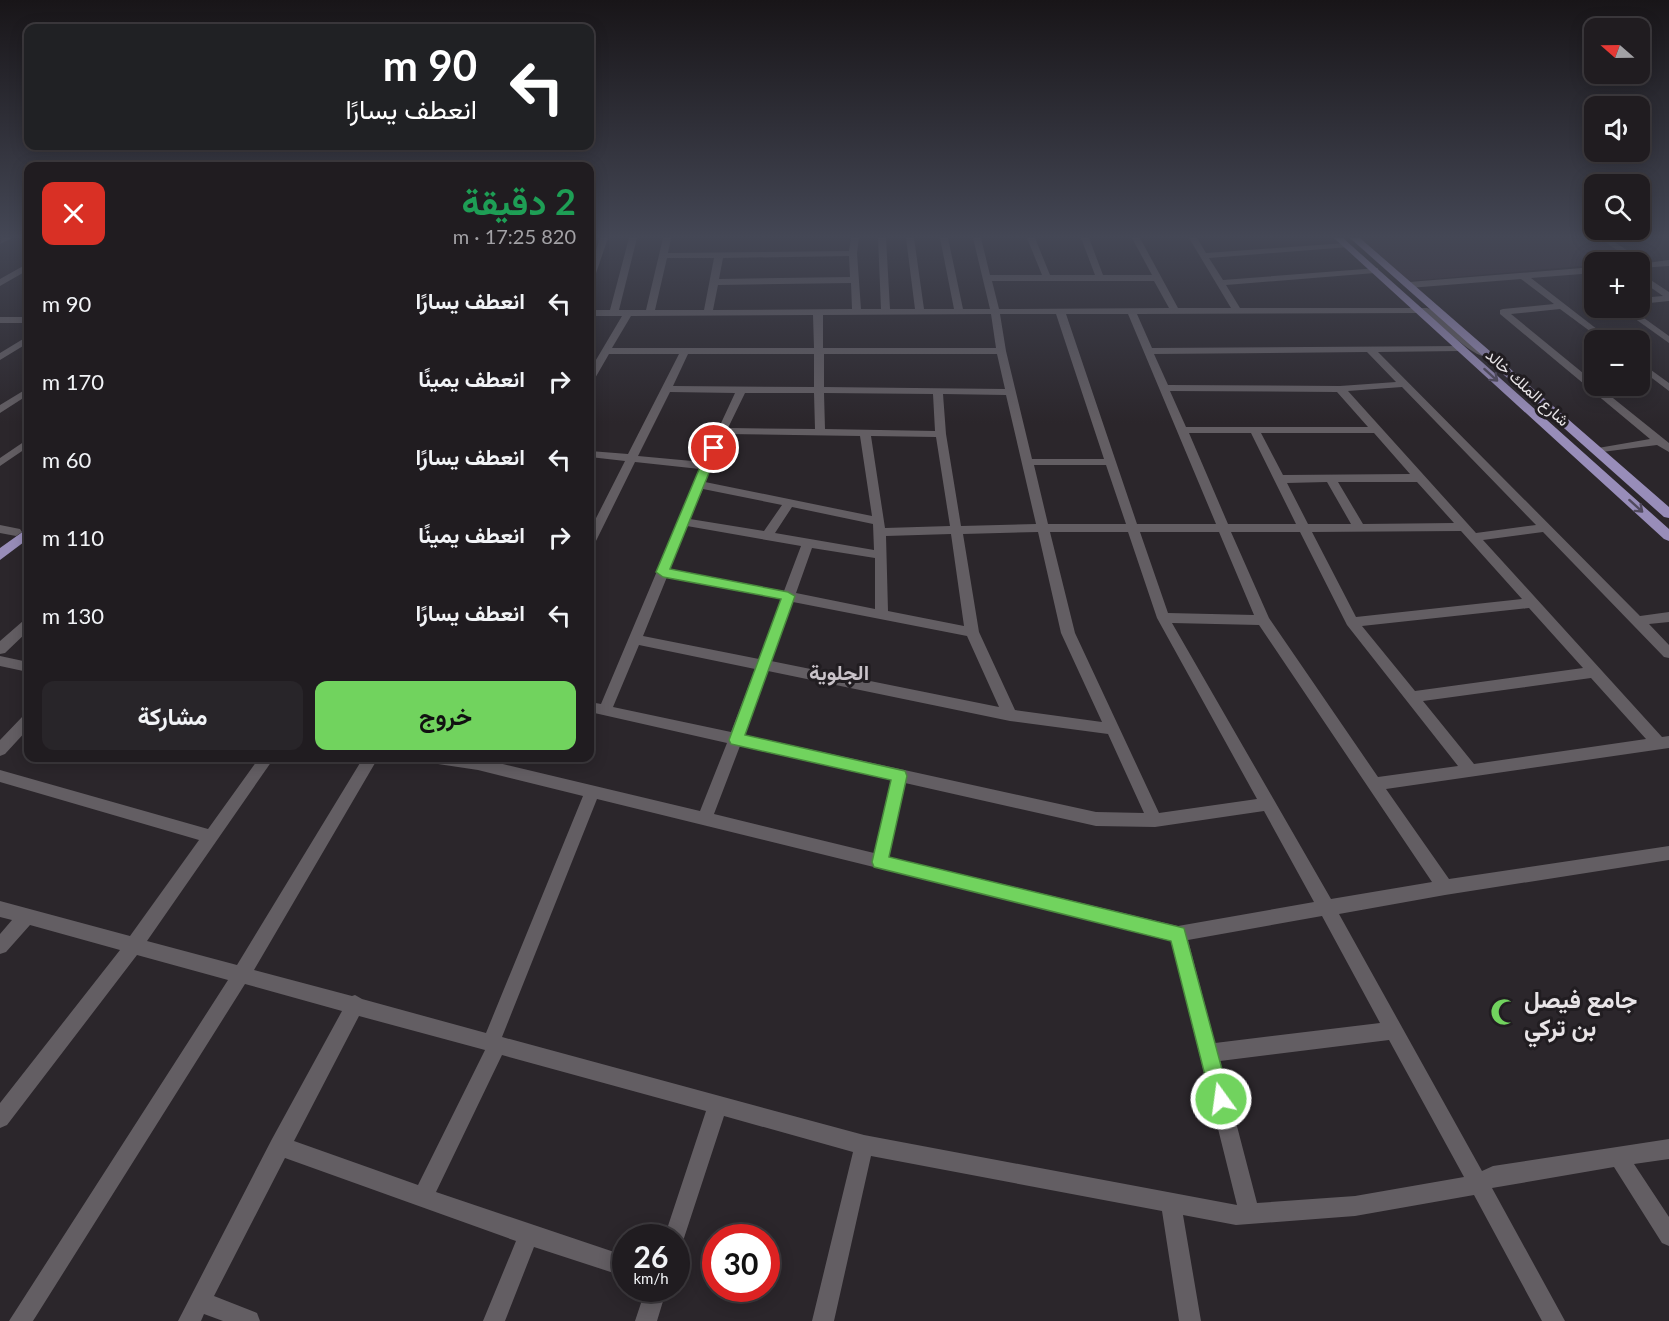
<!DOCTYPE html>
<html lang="ar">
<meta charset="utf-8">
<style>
:root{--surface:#201c20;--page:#282529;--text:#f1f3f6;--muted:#a2a1a5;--line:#3d3a3e;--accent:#71d35e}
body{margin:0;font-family:Lato,Vazirmatn,sans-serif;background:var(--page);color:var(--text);direction:rtl;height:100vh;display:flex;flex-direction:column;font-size:22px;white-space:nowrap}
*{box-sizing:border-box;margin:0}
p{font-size:20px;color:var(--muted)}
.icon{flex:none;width:33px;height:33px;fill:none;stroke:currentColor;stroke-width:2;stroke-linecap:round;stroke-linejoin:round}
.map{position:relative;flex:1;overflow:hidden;direction:ltr}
.details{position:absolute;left:24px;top:162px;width:570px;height:600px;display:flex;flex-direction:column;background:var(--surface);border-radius:12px;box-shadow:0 3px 15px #0003,0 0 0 2px var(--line);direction:rtl}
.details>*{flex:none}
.top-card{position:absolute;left:24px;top:24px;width:570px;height:126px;border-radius:12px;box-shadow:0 3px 15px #0003,0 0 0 2px var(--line);direction:rtl;background:#202124;color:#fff;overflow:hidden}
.needle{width:39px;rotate:290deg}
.fabs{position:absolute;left:1584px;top:18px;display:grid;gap:12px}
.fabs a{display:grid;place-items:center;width:66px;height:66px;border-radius:12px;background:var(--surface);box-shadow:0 3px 15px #0003,0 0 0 2px var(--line);font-size:30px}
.speed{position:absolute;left:612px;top:1224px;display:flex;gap:12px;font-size:30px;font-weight:700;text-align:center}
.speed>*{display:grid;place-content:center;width:78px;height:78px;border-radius:50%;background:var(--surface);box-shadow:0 3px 15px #0003,0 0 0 2px var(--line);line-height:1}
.speed small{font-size:15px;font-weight:400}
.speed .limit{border:9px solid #d22;background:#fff;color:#111}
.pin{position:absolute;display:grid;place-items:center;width:51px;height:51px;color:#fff;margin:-26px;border:3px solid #fff;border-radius:50%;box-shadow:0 2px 6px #0007}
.me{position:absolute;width:66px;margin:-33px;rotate:346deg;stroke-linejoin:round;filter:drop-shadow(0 0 4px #0008)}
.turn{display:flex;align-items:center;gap:21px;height:126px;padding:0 18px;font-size:27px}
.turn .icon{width:78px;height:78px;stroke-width:2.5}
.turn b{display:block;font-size:42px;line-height:51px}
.round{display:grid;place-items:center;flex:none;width:63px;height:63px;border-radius:12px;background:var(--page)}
.summary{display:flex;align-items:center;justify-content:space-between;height:102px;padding:0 18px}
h1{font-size:36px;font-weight:700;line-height:45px;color:#1e9e55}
.primary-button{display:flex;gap:12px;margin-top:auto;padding:12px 18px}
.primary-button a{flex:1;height:69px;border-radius:12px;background:var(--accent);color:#111;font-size:24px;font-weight:700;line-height:69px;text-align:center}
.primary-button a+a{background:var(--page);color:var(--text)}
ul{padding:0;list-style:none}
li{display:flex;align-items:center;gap:18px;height:78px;padding:0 18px}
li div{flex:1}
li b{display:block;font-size:22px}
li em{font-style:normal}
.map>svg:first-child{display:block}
</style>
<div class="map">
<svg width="1669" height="1321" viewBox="0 0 1669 1321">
<rect width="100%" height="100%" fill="#2b262b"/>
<!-- built -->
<path fill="#372e37" d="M1361,238h238l36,23 -41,1v3l-185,16z"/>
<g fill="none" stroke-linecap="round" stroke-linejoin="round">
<!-- minor -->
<path fill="#635e63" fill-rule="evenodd" d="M2,238h10l-12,6z
M600,238h8l-14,41 -4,3v-14z
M629,238h8l-18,72h27l17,-72h8l-3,15 181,-2 2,-13h8l-2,15 4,56h20l-3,-71h8l4,71h25l-9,-71h8l10,71h30l-14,-71h8l15,71h27l-17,-71h8l9,37h52l-15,-37h8l15,37h45l-14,-37h8l14,37h49l-20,-37h8l38,70h53l-42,-70h8l9,15 140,-10 4,2 -1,2 -140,11 14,22 155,-12v4l-3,1 -149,12 14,23h187l6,2 32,27 25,16v4c-19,2 -49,-36 -67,-44l-286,1 15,34 311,-2v4l-3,1 -82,1 262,264 29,-4v10l-20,2 20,21v13l-5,-1 -121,-125 -60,8 179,197 7,-1v12l-283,41 63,90 220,-33v14l-224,35 -106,19 143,257 11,-5 176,-27v20l-35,5 35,53v29l-7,-3 -48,-76 -122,21 73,133h-23l-68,-126 -119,21 -119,9 -53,-10 18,106h-22l-17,-110 -291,-55 -37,165h-22l41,-169 -129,-36 -40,122 -3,7 -5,2v-9h-12l42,-127 -204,-56 -66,137 190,64v21l-92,-30 -29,74h-22l33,-80 -231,-83 -71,138 43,17 3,8h-37l-19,-7 -3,7h-23l94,-182 70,-128 -97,-27 -212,337h-24l219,-341 -91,-25 -130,170 -7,3v-25l120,-153 -90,-25 -24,27 -6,2v-20l12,-14 -12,-3v-16l130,35 69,-96 -199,-58v-12l208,59 51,-71h15l-127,183 90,24 126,-207h15l-124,212 98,26 3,-1 7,4 124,34 97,-237 -105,-26 -40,-6 -5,-2 -2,-4h47l222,53 27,-68 -137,-31v-10l11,2 99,-235 -65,-7 -39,79 -6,4v-15l35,-69 -35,-4v-6l38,3 51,-100h-70l-15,26 -4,1v-11l32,-54h-32v-6h20zM849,256l1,21 -131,2 4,-21zM667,258h47l-10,52h-49zM992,281h162l15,27 -170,1zM851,283l1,26 -139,1 5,-25zM991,314l5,34h-173v-33zM1000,314h56l48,145h-72l-26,-108zM1066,314h62l88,210h-79zM813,315l1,33h-202l19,-32zM1367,352l29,30 -56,4 -172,-1 -14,-31zM688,354h126v33l-141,-1zM824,354h173l8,35 -181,-2zM1402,387l134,138 -60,8 -128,-142zM1170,391l167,1 31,35h-182zM670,392l65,1 -32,69 -65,-6zM745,393h69l1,36 -87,-1zM824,393l109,1 2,37 -110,-2zM943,394l63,1 30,129 -75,2 -15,-92zM1189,433h62l45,91h-68zM1261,433h113l36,41 -127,1zM725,434l135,2 12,80 -167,-34zM871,436l65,1 14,89 -65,2zM1034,465h72l20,59h-78zM1327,482l24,42h-43l-21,-41zM1338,482h79l37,41 -91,1zM703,489l79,16 -18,26 -74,-12zM792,507l81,17 1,26 -99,-17zM687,526l114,20 -17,45 -114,-22zM1461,531l61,68 -166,18 -44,-85zM1038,532l23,101 41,89 -87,-12 -36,-78 -16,-98zM1050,532h78l29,86 100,181 -98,14 -84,-180zM1140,532h79l35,83 -86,-2zM1231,532h69l47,93 111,141 -80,11 -109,-159zM951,534l13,92 -76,-15 -2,-75zM812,548l63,10v51l-79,-16zM667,577l114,22 -22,60 -116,-23zM793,602l174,34 32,71 -228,-46zM1529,608l54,60 -168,23 -53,-65zM1172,623l87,2 173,257 -101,17zM639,645l116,24 -24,63 -118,-25zM768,671l242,50 98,13 36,79 -48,-1 -351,-77zM1591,678l55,61 -172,25 -51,-63zM740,746l151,34 -17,73 -160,-39zM905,783l191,43 59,1 109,-16 50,91 -136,24 -289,-69zM597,799l574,141 66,265 -373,-70 -362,-98zM1322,916l58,107 -165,20 -27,-103zM359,1016l126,34 -67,135 -124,-44zM1389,1040l75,137 -109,19 -98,7 -37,-142z
M1599,238h9l39,25 22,-3v6l-29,2v-6h-5z
M25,265h3v5l-28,16v-7z
M1594,267v6l-63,5 80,62h-9l-42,-31 -49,5 83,68v4h4l71,57v9l-12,-7 -63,8 -1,-2 5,-3 52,-9 -150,-125v-4l3,-1 51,-5 -33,-25 -112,9 -4,-3 4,-3z
M1640,273l29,19v9l-29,3v-6l23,-2 -23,-16z
M1620,308h10l39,28v7z
M0,317h28v6h-28z
M28,336v7l-28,17v-7z
M1640,362l29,21v8l-29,-22z
M28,388v7l-28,18v-8z
M28,439v8l-28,19v-8z
M0,525l20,4 2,3 -6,4 -16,-3z
M28,619v12l-23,22 -5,1v-13l23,-20z
M0,656l28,6v10l-28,-6z
M28,714v15l-23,25 -5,2v-16l23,-24z
M646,1288h21l-10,33h-22z"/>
<!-- major -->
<path fill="#988db9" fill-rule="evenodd" d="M1334,238h9l326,291v12l-5,-2z
M1350,238h10l309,269v11l-5,-1z
M28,528v11l-28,21v-12z"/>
</g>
<!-- one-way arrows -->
<defs><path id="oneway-shaft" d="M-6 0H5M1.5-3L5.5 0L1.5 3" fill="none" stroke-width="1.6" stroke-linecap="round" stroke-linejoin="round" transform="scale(1.5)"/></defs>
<g stroke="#514a5e">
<use href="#oneway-shaft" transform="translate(1491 375) rotate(42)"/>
<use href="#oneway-shaft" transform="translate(1636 506) rotate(42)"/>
</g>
<!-- sky -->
<linearGradient id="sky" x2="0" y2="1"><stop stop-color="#181518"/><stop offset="0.56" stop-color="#444755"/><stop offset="1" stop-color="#444755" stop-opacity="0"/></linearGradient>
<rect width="1669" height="423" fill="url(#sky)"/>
<!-- route -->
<path fill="#71d35e" stroke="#49893d" stroke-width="1.5" d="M714,445l5,3 -49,121 118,23 7,4 -50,139 160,36 2,5 -18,81 295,71 46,171 -3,7 -6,3 -7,-3 -3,-7 -40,-158 -297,-74 -2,-5 19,-82 -160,-36 -2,-4 52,-141 -118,-22 -7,-5 52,-124z"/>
<!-- icons -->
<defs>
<symbol id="mosque-bare" viewBox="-9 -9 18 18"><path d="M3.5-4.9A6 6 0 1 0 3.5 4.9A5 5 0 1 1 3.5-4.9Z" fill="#71d35e" stroke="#211d21" stroke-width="2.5" paint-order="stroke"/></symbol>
</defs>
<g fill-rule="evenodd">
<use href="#mosque-bare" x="1485" y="993" width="38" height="38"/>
</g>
<g text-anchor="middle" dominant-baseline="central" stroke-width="6" stroke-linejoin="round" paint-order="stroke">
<!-- far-street labels -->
<g font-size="16" fill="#e8e4e7" stroke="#211d21">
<text transform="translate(1528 387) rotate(42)">شارع الملك خالد</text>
</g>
<!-- neighbourhood labels -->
<g font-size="21" font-weight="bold" fill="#c9c3c9" stroke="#211d21">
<text x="839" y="671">الجلوية</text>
</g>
<!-- near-poi labels -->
<g font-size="24" font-weight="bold" fill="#e8e4e7" stroke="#211d21" text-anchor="start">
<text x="1524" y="998">جامع فيصل<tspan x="1524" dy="28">بن تركي</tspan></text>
</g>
</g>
</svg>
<div class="fabs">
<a><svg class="needle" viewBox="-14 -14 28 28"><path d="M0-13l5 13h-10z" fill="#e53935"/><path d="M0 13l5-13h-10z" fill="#a2a1a5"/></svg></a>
<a><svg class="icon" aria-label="sound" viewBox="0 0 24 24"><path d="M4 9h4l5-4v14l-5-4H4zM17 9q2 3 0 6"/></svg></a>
<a><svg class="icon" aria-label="search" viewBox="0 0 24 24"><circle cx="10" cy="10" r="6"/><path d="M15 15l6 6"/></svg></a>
<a>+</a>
<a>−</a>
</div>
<div class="speed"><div>26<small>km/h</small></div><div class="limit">30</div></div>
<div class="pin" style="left:714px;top:448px;background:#d93025"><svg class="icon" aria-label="arrive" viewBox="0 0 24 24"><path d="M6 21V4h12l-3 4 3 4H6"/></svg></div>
<svg class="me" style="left:1221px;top:1099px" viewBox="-20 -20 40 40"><circle r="17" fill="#71d35e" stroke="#fff" stroke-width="3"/><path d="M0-11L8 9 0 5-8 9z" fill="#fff"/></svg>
<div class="top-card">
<div class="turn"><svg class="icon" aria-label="left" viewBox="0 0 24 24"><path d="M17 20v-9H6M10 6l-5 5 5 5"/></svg><div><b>90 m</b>انعطف يسارًا</div></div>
</div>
<section class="details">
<div class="summary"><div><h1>2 دقيقة</h1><p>820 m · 17:25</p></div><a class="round" style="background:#d93025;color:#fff"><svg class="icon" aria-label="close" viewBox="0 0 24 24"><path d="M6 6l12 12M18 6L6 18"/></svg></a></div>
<ul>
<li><svg class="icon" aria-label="left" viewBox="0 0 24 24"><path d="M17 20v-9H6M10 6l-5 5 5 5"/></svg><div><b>انعطف يسارًا</b></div><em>90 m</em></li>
<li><svg class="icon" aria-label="right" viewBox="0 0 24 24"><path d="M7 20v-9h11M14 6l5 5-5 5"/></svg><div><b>انعطف يمينًا</b></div><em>170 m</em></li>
<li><svg class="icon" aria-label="left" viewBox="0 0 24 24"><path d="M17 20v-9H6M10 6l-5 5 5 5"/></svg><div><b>انعطف يسارًا</b></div><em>60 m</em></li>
<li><svg class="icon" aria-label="right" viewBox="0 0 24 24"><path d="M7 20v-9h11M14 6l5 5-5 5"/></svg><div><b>انعطف يمينًا</b></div><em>110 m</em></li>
<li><svg class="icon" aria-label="left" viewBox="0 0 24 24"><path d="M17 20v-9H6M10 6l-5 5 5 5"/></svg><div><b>انعطف يسارًا</b></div><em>130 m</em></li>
</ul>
<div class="primary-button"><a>خروج</a><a>مشاركة</a></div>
</section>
</div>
